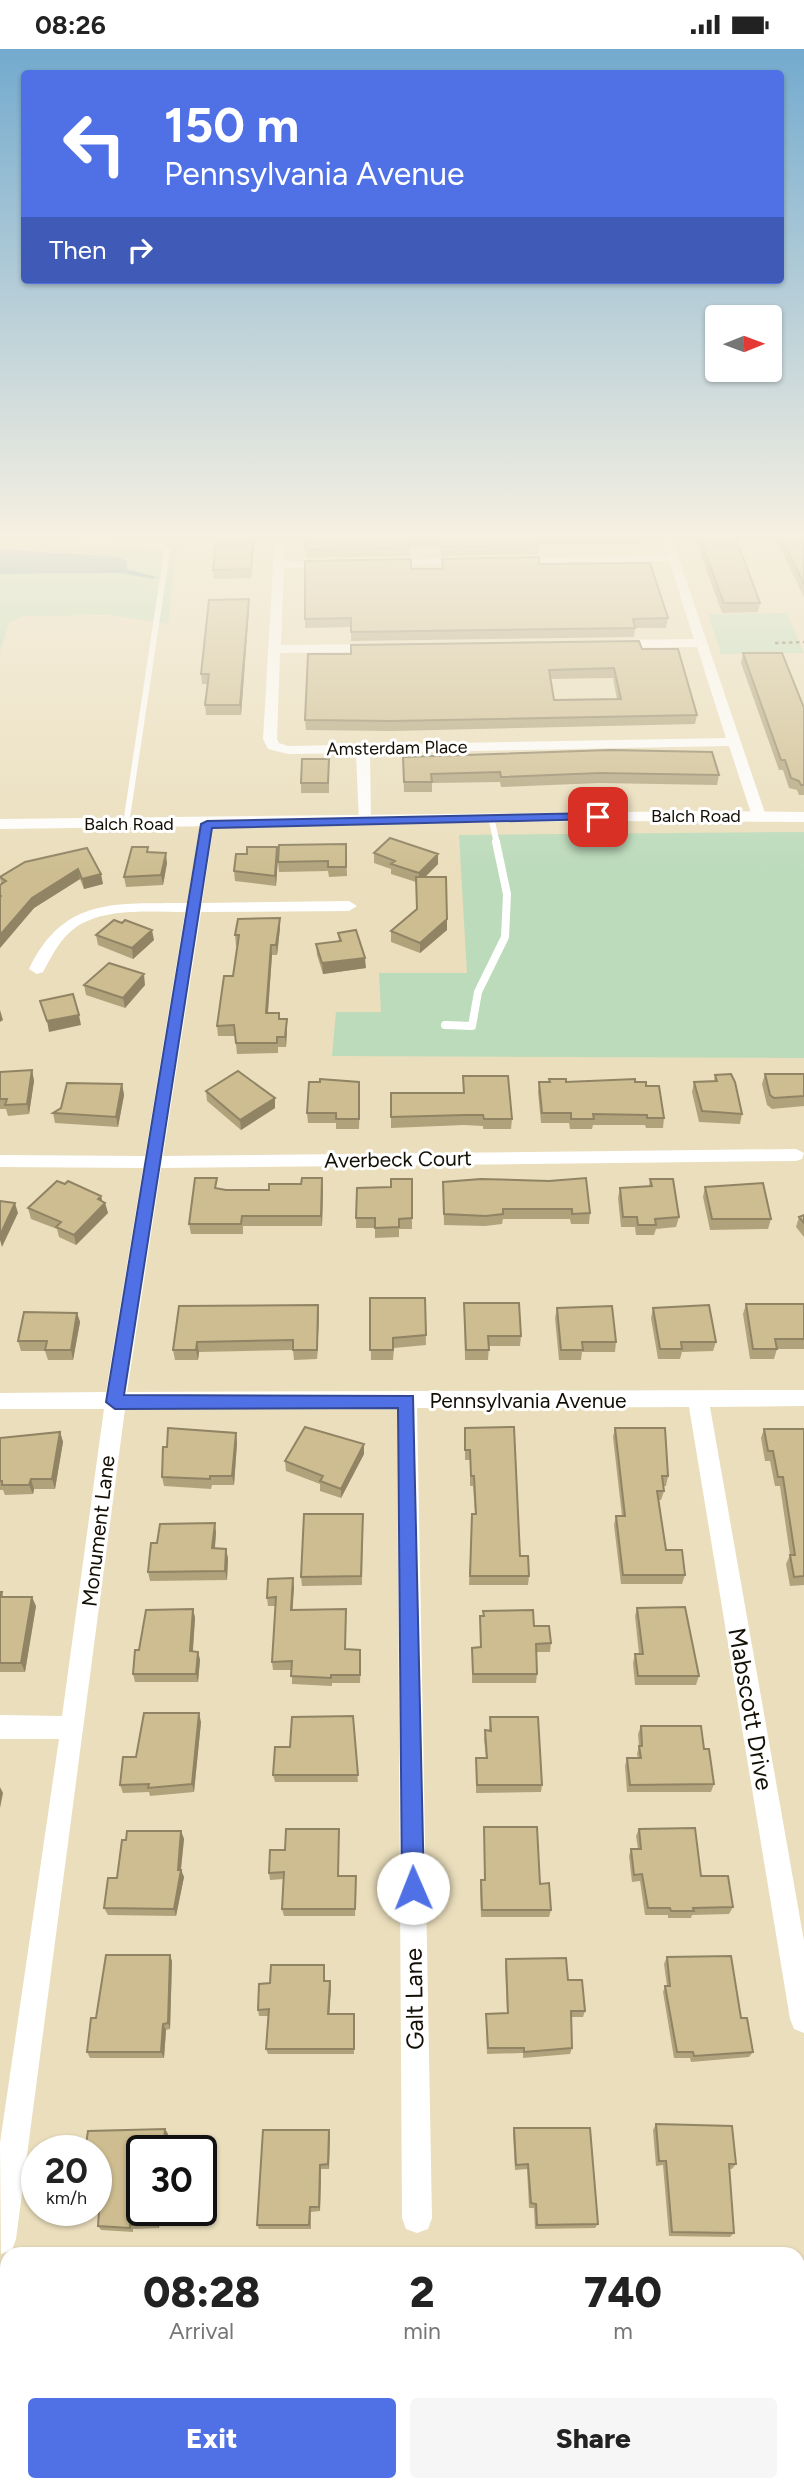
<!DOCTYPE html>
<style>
:root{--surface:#fff;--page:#f6f6f6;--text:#222;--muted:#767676;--accent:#5071e6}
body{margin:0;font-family:Figtree,sans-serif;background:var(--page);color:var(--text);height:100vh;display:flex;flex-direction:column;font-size:26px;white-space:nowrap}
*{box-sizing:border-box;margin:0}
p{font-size:23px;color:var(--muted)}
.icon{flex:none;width:38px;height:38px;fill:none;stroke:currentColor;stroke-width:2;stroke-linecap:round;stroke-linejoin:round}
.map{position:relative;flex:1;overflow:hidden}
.drawer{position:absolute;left:0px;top:2198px;width:805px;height:245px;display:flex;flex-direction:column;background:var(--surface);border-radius:21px 21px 0 0;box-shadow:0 2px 5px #0004}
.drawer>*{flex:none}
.banner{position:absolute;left:21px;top:21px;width:763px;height:214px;border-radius:7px;box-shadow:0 2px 5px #0004;background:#5071e6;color:#fff;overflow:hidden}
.needle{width:46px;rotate:89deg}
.fabs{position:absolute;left:705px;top:256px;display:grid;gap:14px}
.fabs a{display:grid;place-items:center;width:77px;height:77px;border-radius:7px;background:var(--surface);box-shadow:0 2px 5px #0004;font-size:35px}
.speed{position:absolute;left:21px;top:2086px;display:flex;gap:14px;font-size:35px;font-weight:700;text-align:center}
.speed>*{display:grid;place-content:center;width:91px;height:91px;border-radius:50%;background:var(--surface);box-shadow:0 2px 5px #0004;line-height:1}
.speed small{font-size:18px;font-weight:400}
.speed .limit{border:4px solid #111;border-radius:10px;background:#fff;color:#111}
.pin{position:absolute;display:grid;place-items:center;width:60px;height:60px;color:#fff;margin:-30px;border-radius:14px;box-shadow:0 4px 10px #0006}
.me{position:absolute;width:77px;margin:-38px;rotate:359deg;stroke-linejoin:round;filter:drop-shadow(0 0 5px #0008)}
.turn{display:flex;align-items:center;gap:24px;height:147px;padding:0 28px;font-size:32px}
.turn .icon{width:91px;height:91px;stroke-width:2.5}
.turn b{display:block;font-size:49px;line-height:60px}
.then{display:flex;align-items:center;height:66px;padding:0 28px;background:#0003;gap:14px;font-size:26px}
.eta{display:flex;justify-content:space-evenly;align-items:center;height:119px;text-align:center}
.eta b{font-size:42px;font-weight:800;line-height:49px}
.button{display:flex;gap:14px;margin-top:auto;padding:14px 28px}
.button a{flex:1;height:80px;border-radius:7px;background:var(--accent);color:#fff;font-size:28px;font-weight:800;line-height:80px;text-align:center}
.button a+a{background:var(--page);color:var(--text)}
.status{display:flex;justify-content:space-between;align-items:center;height:49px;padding:0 35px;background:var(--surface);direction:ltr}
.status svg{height:19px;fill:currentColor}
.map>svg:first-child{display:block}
</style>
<div class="status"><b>08:26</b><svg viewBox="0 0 49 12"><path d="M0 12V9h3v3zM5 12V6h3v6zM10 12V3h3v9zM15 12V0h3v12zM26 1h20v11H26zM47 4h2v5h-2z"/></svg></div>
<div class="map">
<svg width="804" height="2443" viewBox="0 0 804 2443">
<rect width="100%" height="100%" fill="#eadebc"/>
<!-- green -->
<path fill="#bbdbbb" d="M46,484h133l-11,91 -60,-9 -85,1 -14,7 -9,29v-78l120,-1 35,4 -29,-8 -6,-12 -79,-6z
M787,564l17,40 -83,1 -13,-40z
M804,783v226l-472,-2 4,-44h45l-2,-39h88l-8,-138z"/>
<!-- water -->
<path fill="#649ca8" d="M0,500l120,8 7,5v7l29,8 -2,2 -34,-6 -120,1z"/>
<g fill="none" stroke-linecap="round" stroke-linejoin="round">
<!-- path -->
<path stroke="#79715b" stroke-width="2.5" stroke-dasharray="3.5 3.5" stroke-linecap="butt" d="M775,594l29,-1"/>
<!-- service-far1 -->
<path stroke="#fff" stroke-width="6" d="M44,484l25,6 91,6 7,6 -41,273
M491,768l6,27"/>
<!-- service -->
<path stroke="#fff" stroke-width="8" d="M445,976l27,1 6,-34 27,-55 2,-43 -11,-52"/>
<!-- minor -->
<path fill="#fff" fill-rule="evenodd" d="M275,484h11l-2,28h45l6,3 -6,3 -45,1 -3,77 96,-1 6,4 -6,4 -97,1 -3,86 2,4 9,3 438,-8 -29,-91 -83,1 -6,-4 6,-4 80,-1 -25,-78 -156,3 -6,-3 6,-3 154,-3 -8,-22h11l96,283 -7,4 -7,-4 -23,-70 -359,7 1,66 -7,4 -5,-1 -3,-69 -68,1 -20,-5 -5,-10z
M466,509l6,3 -2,2 -86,3 -6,-3 6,-3z
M207,771l7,4 -12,79 147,-2 8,5 -8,5 -148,1 -38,244 633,-7 8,4 -2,6 -6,2 -635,7 -34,224 677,-2v16l-94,1 94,534v92l-10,-4 -4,-10 -101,-612 -272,1 15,810 -4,11 -11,4 -11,-4 -4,-11 -5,-810 -272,1 -109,830 -4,11 -11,4 -1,-111 59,-404h-59v-24l62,1 42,-307h-104v-16l106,-1 37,-224 -143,-1v-12l145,1 40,-244c-35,0 -87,-6 -115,20 -13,12 -19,26 -27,40l-6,2 -8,-5c35,-73 87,-65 158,-66l13,-79z
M798,2419h6v24h-201l2,-7h193z"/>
<!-- tertiary -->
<path fill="#fff" fill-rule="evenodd" d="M704,762l100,1v10l-201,-1 -603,8v-10z"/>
</g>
<!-- wall -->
<path fill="#b0a37c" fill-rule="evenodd" d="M217,484h38l-4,45 -37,1 -1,-9z
M306,484h339l-1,10 -105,1 -1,10 -97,2 -1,-9h-30v9l-104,2z
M693,484h41l26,70 -2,9 -36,1z
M773,484h31v64z
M442,510l97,5 129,54 -2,10h-31l-1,9 -283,4v-14l-46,1v-9l106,-50h31z
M249,560l-8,106h-35l-1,-10 3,-21h-6l-1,-10z
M642,600l55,66 -2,9 -303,7 -86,-1 -1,-10zM613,629l4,21 -63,1 -4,-21z
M743,604l61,55v87h-5l-2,-5 -8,-2 -6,-18h-4l-38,-107z
M403,708l316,18 -2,10 -118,-2 -98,4 -1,-5 -68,1v9h-28z
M329,710v34h-28v-10z
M346,795l1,32 -18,1 -1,-6 -49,1 -1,-10z
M87,799l16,36 -19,5 -4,-10 -46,29 -34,40v-63l1,-1 -1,-7z
M374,804l64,11 -13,13 22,53 -27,23 -29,-11v-11l25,-22v-27l-25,-8v-5l-17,-6z
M278,808l-2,29 -41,-5 -1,-10z
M167,814l-4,22 -37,2 -2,-10z
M280,869v10l-3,27h-5l-4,58 11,6 8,10 -1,18h-8v6l-41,1 -2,-18h-17l-1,-10 16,-50 4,-30h-1l-1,-11z
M338,884l28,35 -43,6 -6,-19 -1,-11 23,-2z
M96,886l58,5 -21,19 -35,-14z
M84,936h61l-20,23 -39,-13z
M32,1021l2,11 -5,33 -21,2 -2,-7h-6v-37z
M765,1025h39v32l-32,3 -5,-4 -5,-21z
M715,1026l27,39 -2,10 -41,-2 -7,-30 2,-10 20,-1z
M463,1027l49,43 -1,10h-28v-3l-19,-1 -73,3v-35h72z
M549,1030l17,3h69l11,4 18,32 -1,10h-17l-1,-3h-52l-1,4h-22l-1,-6h-28l-3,-31 1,-10h10z
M122,1035l2,11 -6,32 -63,-4 -2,-10z
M206,1042l69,7v10l-34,22 -34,-29z
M360,1044l-1,36h-23v-6h-28l-1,-10z
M412,1130v50h-13v8l-24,1v-10h-19v-10l35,-31z
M650,1130l29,38 -3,10 -20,2 -2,6h-18l-1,-8h-14l-3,-29 2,-10 29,-2z
M443,1133l147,31 -1,11h-18l-1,-5h-67l-1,5 -17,2 -41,-1z
M705,1138l66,32 -3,10 -58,1 -7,-33z
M218,1139l8,2 97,-2 -1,38h-79v8h-52l-2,-10z
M101,1147l1,5 3,2 3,10 -32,32 -17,-8 -2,-8 -26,-10 -3,-11z
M804,1166v22l-8,-10 3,-10z
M370,1249h55l1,47 -32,3 -1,12h-22z
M464,1254l57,33 -1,10h-31l-1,14h-23z
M746,1255h58v45h-27l-3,10h-24l-7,-45z
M179,1257l140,8 -2,45 -23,1 -1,-10 -94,2 -1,8h-23l-2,-10z
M557,1259l59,34 -1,10h-33l-1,8h-22l-4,-42z
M653,1259l63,34 -3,9 -31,1 -2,7h-22l-7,-41z
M77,1264l3,9 -7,38h-25l-3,-9h-24l-3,-10z
M465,1379l64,148 -1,9h-59l3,-71h3l-2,-28h-3v-26h-5z
M615,1379l53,48 -2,10h-3l1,5 -3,9h-2l7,50 19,25 -3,9h-61l-7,-59 2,-9h6l-9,-79z
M764,1380h40v156l-14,1 -4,-22 4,-9 -10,-69h-5l-5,-25h-5l-4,-23z
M60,1383l3,10 -8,47h-21l-1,5 -28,1 -2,-5h-3v-52z
M236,1384l1,10 -3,42h-22l-1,4 -47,-3 -2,-9z
M364,1395v10l-23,44 -21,-7v-7l-34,-13 -1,-10z
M363,1465l-1,71 -60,1 -1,-9z
M216,1483l-1,16 13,10 -1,22 -77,1 -2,-9 9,-29z
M294,1538l-2,23 54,-1v40l15,9 -1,25h-28v3l-40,-2v-14h-19l-1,-8 4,-56h-8l-1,-8z
M0,1543l4,5 32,9 -11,66h-25z
M637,1559l62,68 -3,9h-61l-2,-22 2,-9h4l-4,-38z
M193,1560l2,9 -2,33 5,1 2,8 -2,22h-63l-2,-8z
M483,1562l51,15 17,17 -1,9h-13v22l-1,9h-64v-35l8,-1v-31h3z
M353,1667l5,66h-83l-2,-7 17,-28z
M490,1668l52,68 -1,7 -65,1v-35h10l-2,-19 1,-9 4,1z
M201,1673l-7,70 -44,4 -1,-4 -26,1 -3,-8 16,-28z
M641,1677l63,23 10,35 -3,8h-84l-2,-26 2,-8h11l-1,-4 2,-8 -1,-12z
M484,1778l56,57 11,26 -2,7h-68l-1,-30 1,-7h3z
M339,1780v47l17,7 -1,33h-71l-2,-7 2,-30 -14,1 -1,-7 16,-23z
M639,1780l62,47 32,31 -4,7 -37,1 -1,3h-23v-3h-23l-5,-34 -8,1 -3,-26 2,-7h7l-2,-13z
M181,1782l3,8 -3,31 3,7 -8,39 -68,-1 -4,-7 13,-30z
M667,1908l74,61 12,34 -4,5 -58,5 -1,-4h-16l-11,-66 2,-6h2l-3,-22z
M506,1910l62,21 17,31 -2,6h-12l1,31 -2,6 -47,4v-5l-36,1 -1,-34v-6l21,-1 -2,-48z
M172,1912l-2,68 -4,1 -2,28h-74l-3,-6 9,-34z
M325,1922v10l6,6 -2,27h25v40h-86l-2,-5 2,-33h-9l-1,-6 12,-27z
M656,2075l80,40 -4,5h-3l5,64 -4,4 -61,-1 -6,-71 -7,1 -3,-36z
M514,2079l84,96 -3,4 -60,1 -1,-21h-5l-2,-39 -12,1 -2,-37z
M165,2080l3,5 -2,17h-24v59h18l-1,18 -26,1v3l-32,-2 -3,-4 4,-54h-6v-21z
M329,2081v39h-8l-1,42 -9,1v17h-52l-2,-4z"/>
<!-- shaded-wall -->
<path fill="#908465" d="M254,484h1l-4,45v-9z
M249,550v10l-8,106 -1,-10z
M277,798l1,10 -2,29 -1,-10z
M166,804l1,10 -4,22 -2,-10z
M438,805v10l-19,19v-10z
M78,820l2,10 -46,29 -34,40v-13l32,-37z
M101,825l2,10 -19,5 -2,-10z
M280,869v10l-3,27 -1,-10z
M447,870v11l-27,23v-10z
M152,881l2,10 -21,19 -1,-11z
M271,896l1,10 -5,68 -1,-10z
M365,909l1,10 -43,6 -1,-11z
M144,925l1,11 -20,23 -2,-10z
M0,961l3,10 -3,2z
M79,966l2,10 -32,7 -2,-11z
M287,970v10l-1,18 -1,-10z
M32,1021l2,11 -5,33 -2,-10z
M122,1035l2,11 -6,32 -2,-10z
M275,1049v10l-34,22 -1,-10z
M322,1129l1,10 -1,38 -1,-10z
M101,1147l2,9 2,-2 3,10 -32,32 -2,-10z
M15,1154l3,10 -16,34 -2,-7v-5z
M318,1256l1,9 -2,45v-9z
M77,1264l3,9 -7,38 -2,-10z
M197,1293l2,10 -1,8 -2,-10z
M60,1383l3,10 -8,47 -3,-10z
M236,1384l1,10 -3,42 -2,-9z
M364,1395v10l-23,44v-9z
M31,1430l3,10 -1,5 -4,-9z
M215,1474l1,9 -2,25 -2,-9z
M226,1500l2,9 -1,22 -2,-9z
M293,1529l1,9 -2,32 -1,-9z
M32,1548l4,9 -11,66 -4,-9z
M193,1560l2,9 -3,42 -2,-9z
M198,1603l2,8 -2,22 -2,-8z
M199,1664l2,9 -7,70 -2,-8z
M0,1738l3,6 -3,15z
M181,1782l3,8 -4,37 1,-6 3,7 -8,39 -2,-7z
M170,1906l2,6 -2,68 -2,-6z
M330,1932l1,6 -2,33 -1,-6z
M163,1975l3,6 -2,28 -3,-6z
M165,2080l3,5 -2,17h-3z
M329,2081l1,5 -1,34 -1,-5z
M320,2116l1,4 -1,42 -1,-4z
M157,2161h3l-1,18 -3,-4z"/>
<!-- building -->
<path fill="#cdbd90" stroke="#908465" stroke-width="2" fill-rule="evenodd" d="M217,484h37l-3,36 -38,1z
M306,484h339l-106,2v10l-98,2 -1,-9h-30v9l-105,2z
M698,484h36l26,70h-36z
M779,484h25v51z
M539,508v7l111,-1 18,55 -35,1 2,9 -284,4v-14l-46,1v-58l106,-2v10h32l-1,-10z
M249,550l-9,106h-35l4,-31h-8l8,-74z
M639,592l3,8h36l19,66 -305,6 -87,-1 3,-66h43v-9zM614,619l7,31 -67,1 -5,-30z
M743,604h39l22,55v77h-3l-2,-4 -8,-3 -6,-18h-4z
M610,701l102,2 7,23 -119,-2 -99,4 -1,-5 -69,2 1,8h-28l-1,-25z
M302,710h27l-1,24h-27z
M390,789l48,16 -19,19 -28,-9 4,-3 -21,-8z
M346,795v23h-18v-6l-50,1 1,-17z
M132,798h16l-1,5 19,1 -5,22 -37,2z
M247,798h30l-2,29 -41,-5 2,-17h11z
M87,799l14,26 -19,5 -4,-10 -46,29 -32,37v-38l1,-1 -1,-1v-10l6,-4 -6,-4 25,-15z
M416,828h30l1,42 -27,24 -29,-12 26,-22z
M280,869l-4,27h-5l-5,68h13v6h8l-2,18h-8v6h-41l-2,-18 -17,1 7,-50h9l6,-41h-4l3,-16z
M114,871l8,3 3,-3 27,10 -20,18 -36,-13z
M356,881l9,28 -43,5 -6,-19 25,-3 -3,-8z
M109,914l35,11 -21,24 -39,-13z
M73,945l6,21 -32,6 -7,-20z
M32,1021l-5,34 -22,1 2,-6h-7v-27z
M238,1022l37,27 -35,22 -34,-29z
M731,1025l4,8 7,32 -40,-3 -8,-29 23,-1 -2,-6z
M765,1025h39v22l-30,2 -4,-3z
M463,1027h45l4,43h-28l-1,-4h-18l-74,2v-24h73z
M320,1030l39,3v37h-23v-6h-29l2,-31h11z
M549,1030h17v3l69,-3v3h11v4h13l5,32h-17v-3l-54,-1 1,5h-23v-6h-29l-3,-31h11z
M67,1034l55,1 -6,33 -63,-4 8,-5z
M195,1129h22l-2,10 11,2h43v-6h32l1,-6h20l-1,38h-79l-1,8h-52z
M586,1129l4,35 -18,1v-5h-69v5l-17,2 -42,-2 -1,-32 38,-3 68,2z
M391,1130h21v39l-13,1v8l-24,1v-10h-19l1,-30 34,-1z
M650,1130h23l6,38 -24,2 1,6h-18l-1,-8h-14l-3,-29 32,-2z
M57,1132l8,3 3,-3 33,15 -3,3 7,4 -31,32 -18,-8 5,-5 -33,-14z
M763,1134l8,36h-59l-7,-32z
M0,1152l15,2 -15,32z
M804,1166v8l-5,-6z
M370,1249h55l1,37 -33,3v12h-23z
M464,1254h55l2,33h-33l1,14h-23z
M746,1255h58v35h-29l2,10h-24z
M318,1256l-1,45h-24v-10l-96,2 -1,8h-23l6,-44z
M709,1256l7,37h-35l1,7h-22l-7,-41z
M612,1257l4,36h-34l1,8h-22l-4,-42z
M24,1263l53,1 -6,37h-26l2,-9h-29z
M305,1378l59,17 -23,45 -21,-8 3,-5 -38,-15z
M514,1378l6,129h8l1,20h-59l2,-62h4l-2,-38h-3l-1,-26h-5v-22z
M168,1379l68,5 -4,43h-22v3l-48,-2 1,-30h4z
M615,1379h50l3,48h-6l2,15h-7l9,59h16l3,25h-62l-7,-59h9z
M764,1380h40v147l-10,1 -4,-22h5l-12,-78h-5l-5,-26h-5z
M60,1383l-8,47h-21l-2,6h-27v-4h-2v-43z
M304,1465h59l-2,62 -60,1z
M215,1474l-3,25 14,1 -1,22 -77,1 3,-29h6l3,-19z
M293,1529l-2,32 55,-1 -1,40 15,1v25h-29v3l-40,-2 1,-15 -20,1 4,-65 -9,1 1,-19z
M0,1543h2l-1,5h31l-11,66h-21z
M685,1558l14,69h-61l-3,-22h8l-6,-46z
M193,1560l-3,42 8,1 -2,22h-63l2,-24h4l7,-40z
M533,1561l1,16h15l2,17 -15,1 1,30h-64l-1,-26 9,-1 -1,-31h4l-1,-5z
M144,1664h55l-7,71 -44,4 1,-4 -29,1 3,-28h13z
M353,1667l5,59h-85l2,-28h15l2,-30z
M490,1668h48l4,68h-65l-1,-27h11l-2,-28 6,1z
M641,1677h60l3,23h5l5,35 -84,1 -3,-27h14l-2,-12h3z
M484,1778h53l3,57 9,-1 2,27h-69l-1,-30h4z
M695,1779l6,48h27l5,31 -40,1 1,3h-23l-1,-3h-22l-6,-34 -8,1 -3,-26h10l-2,-20z
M286,1780h53l-1,47h18l-1,33h-73l2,-37 -15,1 1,-23h15z
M127,1782h54l-3,39h3l-7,39 -70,-1 4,-30h9l5,-38h4z
M106,1906h64l-2,68 -5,1 -2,28h-74l4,-34h5z
M731,1907l10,62h6l6,34 -59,4 -1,-4h-16l-12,-66h5l-3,-29z
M566,1909l2,22h14l3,31h-14l1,37 -48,4v-4h-36l-2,-34 22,-1 -2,-54z
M271,1916h53v16h6l-2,33h26v35h-88l3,-40 -11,1 1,-26 11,-1z
M656,2075l76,2 4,38h-7l5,69 -62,-1 -6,-71h-7z
M514,2079h76l8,96 -61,1 -1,-21 -5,-1 -3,-39 -12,1z
M165,2080l-2,22h-21v59h15l-1,14 -26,1v3l-32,-2 4,-59h-6v-16h-11l3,-20z
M263,2081h66l-1,34 -8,1 -1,42h-9l-1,18h-52z
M798,2244l6,5v90l-4,9 -2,-1z"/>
<!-- sky -->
<linearGradient id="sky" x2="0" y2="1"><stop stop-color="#73aace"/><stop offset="0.59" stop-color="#f6f0e1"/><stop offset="1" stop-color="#f6f0e1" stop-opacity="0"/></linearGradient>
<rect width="804" height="826" fill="url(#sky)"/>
<!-- route -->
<path fill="#5071e6" stroke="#344996" stroke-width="2" d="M598,764l6,4 -2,2 -390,9 -88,567 289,1 11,492 -3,7 -8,4 -8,-4 -3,-7 -4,-480 -283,1 -9,-7 95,-578 6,-3z"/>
<g text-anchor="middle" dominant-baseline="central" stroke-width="6" stroke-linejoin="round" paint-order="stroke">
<!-- far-street labels -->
<g font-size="18" fill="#140f05" stroke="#fff">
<text transform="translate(397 699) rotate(-1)">Amsterdam Place</text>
<text x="696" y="767">Balch Road</text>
<text x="129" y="775">Balch Road</text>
</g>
<!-- street labels -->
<g font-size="21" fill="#140f05" stroke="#fff">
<text transform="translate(398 1110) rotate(-1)">Averbeck Court</text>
<text x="528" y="1351">Pennsylvania Avenue</text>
<text transform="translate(98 1482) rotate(-83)">Monument Lane</text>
</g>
<!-- near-street labels -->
<g font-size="24" fill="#140f05" stroke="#fff">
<text transform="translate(751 1660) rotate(80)">Mabscott Drive</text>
<text transform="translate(414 1950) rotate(-91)">Galt Lane</text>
</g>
</g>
</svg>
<div class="fabs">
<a><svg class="needle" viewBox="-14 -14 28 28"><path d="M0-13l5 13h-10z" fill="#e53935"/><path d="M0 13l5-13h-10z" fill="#767676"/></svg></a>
</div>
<div class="speed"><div>20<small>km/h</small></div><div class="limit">30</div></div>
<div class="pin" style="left:598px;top:768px;background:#d93025"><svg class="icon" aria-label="arrive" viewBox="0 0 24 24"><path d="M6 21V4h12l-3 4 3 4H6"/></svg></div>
<svg class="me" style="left:413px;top:1839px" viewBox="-20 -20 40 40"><circle r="19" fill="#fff"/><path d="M0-13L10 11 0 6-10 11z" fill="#5071e6"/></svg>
<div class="banner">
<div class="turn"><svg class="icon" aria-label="left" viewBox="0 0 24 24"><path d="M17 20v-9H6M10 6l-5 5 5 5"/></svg><div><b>150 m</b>Pennsylvania Avenue</div></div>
<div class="then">Then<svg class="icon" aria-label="right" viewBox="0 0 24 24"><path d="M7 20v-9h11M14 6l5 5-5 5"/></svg></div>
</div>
<section class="drawer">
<div class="eta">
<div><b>08:28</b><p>Arrival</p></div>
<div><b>2</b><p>min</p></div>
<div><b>740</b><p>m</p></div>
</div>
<div class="button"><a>Exit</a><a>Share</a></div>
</section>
</div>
